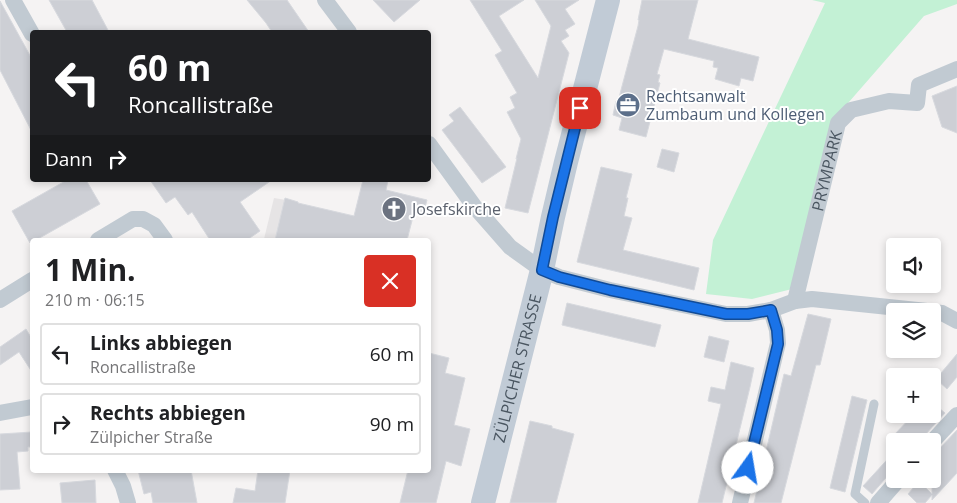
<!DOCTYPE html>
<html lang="de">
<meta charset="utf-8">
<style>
:root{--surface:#fff;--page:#f6f6f6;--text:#202124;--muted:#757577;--line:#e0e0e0}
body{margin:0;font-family:"Open Sans",sans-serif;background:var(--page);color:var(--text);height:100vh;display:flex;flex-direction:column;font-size:19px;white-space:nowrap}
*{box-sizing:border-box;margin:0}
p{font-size:16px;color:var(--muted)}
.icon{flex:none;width:28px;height:28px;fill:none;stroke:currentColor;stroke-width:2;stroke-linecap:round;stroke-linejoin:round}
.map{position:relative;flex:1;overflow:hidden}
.details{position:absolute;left:30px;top:238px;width:401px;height:235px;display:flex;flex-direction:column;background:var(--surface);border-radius:5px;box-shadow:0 2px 8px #0003}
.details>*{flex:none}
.hud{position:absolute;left:30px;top:30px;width:401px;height:152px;border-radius:5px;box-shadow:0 2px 8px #0003;background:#202124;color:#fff;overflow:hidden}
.tools{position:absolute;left:886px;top:238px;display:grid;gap:10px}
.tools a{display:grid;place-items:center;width:55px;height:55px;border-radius:5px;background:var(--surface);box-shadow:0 2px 8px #0003;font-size:25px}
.pin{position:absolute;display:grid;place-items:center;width:42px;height:42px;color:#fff;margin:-21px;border-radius:10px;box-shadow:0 2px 8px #0006}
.me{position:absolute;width:55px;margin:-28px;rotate:13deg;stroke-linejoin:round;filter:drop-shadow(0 0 4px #0008)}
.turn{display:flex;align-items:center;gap:18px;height:105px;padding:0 15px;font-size:22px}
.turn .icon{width:65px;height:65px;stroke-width:2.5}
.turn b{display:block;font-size:35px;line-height:42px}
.then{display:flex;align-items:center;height:48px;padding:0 15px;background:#0003;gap:10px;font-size:19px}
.round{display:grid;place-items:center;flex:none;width:52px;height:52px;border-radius:5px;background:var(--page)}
.summary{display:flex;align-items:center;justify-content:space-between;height:85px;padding:0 15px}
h1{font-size:30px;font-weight:700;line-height:38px}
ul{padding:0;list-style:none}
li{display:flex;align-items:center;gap:15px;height:62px;margin:0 10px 8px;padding:0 5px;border:2px solid var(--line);border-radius:5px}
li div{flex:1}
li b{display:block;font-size:19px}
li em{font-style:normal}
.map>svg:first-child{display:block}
</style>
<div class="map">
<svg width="957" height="503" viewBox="0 0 957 503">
<rect width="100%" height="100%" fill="#f5f3f3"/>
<!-- education -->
<path fill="#e6e4e5" d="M274,198l18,3v-1l6,2v1l58,37h-93l1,-1z"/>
<!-- green -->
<path fill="#c3f1d5" d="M812,0h145v4l-33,12 -89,102 -39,170 -44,11 -46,-5 7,-54 112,-237z"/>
<!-- building -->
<path fill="#cdcfd5" stroke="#d7d9de" d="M49,0h43l17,32h-42z
M247,0h40l22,32h-37l-6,-9z
M373,0h47l-26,22z
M470,0h54l-25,16 39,62 13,-52 -16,-26h44l-14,9 10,15 -10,6 4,6 -8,5 8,12 -41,160 -23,-5 12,-50 -1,1 5,-20 -14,-27 8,-4 -5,-11 7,-4 -22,-38 7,-4z
M642,0h56l-10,39 71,18 -6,24 -12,-3 -2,8 -24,-7 3,-11 -5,-1 1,-6 -50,-12 -7,25 3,1 -2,7 2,1 -14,54 -27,-7 3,-12 -9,-3 3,-14 2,1 3,-12 17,-64 1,-6h-1z
M0,1l32,58v73l-32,-62z
M957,86v47l-15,-6 -10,-31z
M460,107l46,60 -24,16 -40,-53 12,-9 -5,-6z
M662,149l17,4 -5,19 -17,-5z
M601,167l31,7 -6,24h2l-4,18 8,2 -9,32 76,18 -5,22 -117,-28z
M67,180h19l14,24 -64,36h-4v2l-2,1 -18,-32z
M150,180h122l-32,22 20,29 -13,9h-37l-18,-28 -4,3 -13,-18 -9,6z
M363,180h25l-2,10 41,10 -4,15 -9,-2 -7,27h-132l10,-42 13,4v1l56,13z
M567,303l94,22 -6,22 -93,-22z
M808,314l23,5 -11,46h-4l-35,138h-27l30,-129 7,2z
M26,329l6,10v33l-13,-20 -19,13v-18z
M709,336l20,5 -5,21 -20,-5z
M429,353l20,5 -4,15 20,5 -11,47 16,4 -9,37 -15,-5 -10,42h-36l8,-33h21z
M957,354v23l-10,12 -11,-10z
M731,362l23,6 -4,19 -28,116h-24l23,-99 -13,-3 3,-14 14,3z
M852,396l15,4 -22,92 -15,-4z
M933,403l12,10 -20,22 -3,6h-21l-7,-6 20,-21 8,1 10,-1z
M530,421l22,5v2l22,6 -18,69h-46z
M957,430v43l-25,27v-5l-7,8h-8l-9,-9 11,-13 13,13v-42l7,-3z
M32,432v15h-4v4l-11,1 3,37 -20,1v-56z
M895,451v19l-4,2 -19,22 -9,-8z
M138,470h53l6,33h-44l-2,-11 -7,2z
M258,470h32l-5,33h-52l3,-15 19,3z
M95,480l1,23h-34l-2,-20z"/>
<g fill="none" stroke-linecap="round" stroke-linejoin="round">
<!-- lane -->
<path stroke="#c1cad2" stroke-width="9" d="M865,503l-10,-9 19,-90"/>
<!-- street -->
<g stroke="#c1cad2" stroke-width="16">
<path d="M13,0l19,34"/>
<path d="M325,0l24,32"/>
<path d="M429,144l45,62 36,41 32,23 17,7 51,13 116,24h22l23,-4 24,-9 17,-2 115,12"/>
<path d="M98,240l35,-21h10l11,6 11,15"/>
<path d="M0,300l32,-20"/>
<path id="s1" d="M795,301l43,-178 13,-13 38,-9 28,2 2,-18 38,-16"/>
<path d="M932,312l10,1 15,8"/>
<path d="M0,413l32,-6"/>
<path d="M932,442l25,-27"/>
<path d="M115,470l8,16 5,17"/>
<path d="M740,503l38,-160 -1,-13 -6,-20"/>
<path d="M878,503l21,-24"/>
</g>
<!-- secondary -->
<path stroke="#c1cbd6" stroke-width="24" id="s2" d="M483,503l59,-233 11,-53 13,-55 42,-162"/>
</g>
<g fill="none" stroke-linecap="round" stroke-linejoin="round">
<defs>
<path id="route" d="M580,108l-27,109 -11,53 17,7 51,13 116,24h22l23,-4 6,20 1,14 -30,124"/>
</defs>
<!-- route casing -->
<use href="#route" stroke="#114b97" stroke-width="12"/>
<!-- route -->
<use href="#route" stroke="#1a73e8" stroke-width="9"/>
</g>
<!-- icons -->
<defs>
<symbol id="office-disc" viewBox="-11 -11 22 22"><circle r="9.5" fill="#5c6f8a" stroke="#fff"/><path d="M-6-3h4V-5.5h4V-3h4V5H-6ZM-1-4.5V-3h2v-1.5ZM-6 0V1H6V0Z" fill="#fff"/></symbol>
<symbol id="church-disc" viewBox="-11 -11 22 22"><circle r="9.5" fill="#6b7280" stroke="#fff"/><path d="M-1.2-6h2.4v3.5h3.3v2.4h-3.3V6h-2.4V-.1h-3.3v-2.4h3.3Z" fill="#fff"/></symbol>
</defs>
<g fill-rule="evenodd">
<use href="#office-disc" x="614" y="91" width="28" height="28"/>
<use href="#church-disc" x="380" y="195" width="28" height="28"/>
</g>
<g text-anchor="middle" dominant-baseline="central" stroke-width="4" stroke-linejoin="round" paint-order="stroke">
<!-- service labels -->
<g font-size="16" fill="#4e5e75" stroke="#fff" text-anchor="start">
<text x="646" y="96">Rechtsanwalt<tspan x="646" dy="18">Zumbaum und Kollegen</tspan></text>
</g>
<!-- street labels -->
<g font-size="16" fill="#4a5661" stroke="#fff">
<text stroke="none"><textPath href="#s1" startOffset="134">PRYMPARK</textPath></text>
<text stroke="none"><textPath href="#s2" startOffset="139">ZÜLPICHER STRASSE</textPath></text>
</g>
<!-- worship labels -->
<g font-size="16" fill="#5b616d" stroke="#fff" text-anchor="start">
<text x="412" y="209">Josefskirche</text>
</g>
</g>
</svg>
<div class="tools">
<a><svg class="icon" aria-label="sound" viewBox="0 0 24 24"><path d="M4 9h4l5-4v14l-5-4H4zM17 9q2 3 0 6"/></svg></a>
<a><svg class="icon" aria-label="layers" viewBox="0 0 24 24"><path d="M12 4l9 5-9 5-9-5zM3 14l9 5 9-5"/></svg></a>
<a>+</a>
<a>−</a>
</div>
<div class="pin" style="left:580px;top:108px;background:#d93025"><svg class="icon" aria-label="arrive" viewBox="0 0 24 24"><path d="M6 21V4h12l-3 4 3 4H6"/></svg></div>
<svg class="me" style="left:748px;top:468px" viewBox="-20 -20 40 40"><circle r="19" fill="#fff"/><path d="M0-13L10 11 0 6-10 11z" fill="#1a73e8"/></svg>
<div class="hud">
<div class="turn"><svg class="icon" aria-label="left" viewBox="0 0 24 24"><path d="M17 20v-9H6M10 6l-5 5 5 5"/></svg><div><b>60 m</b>Roncallistraße</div></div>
<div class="then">Dann<svg class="icon" aria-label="right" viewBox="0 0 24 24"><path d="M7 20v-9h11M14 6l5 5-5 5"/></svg></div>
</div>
<section class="details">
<div class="summary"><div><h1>1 Min.</h1><p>210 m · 06:15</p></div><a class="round" style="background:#d93025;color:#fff"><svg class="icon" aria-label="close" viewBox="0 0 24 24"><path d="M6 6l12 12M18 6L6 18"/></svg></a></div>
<ul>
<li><svg class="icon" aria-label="left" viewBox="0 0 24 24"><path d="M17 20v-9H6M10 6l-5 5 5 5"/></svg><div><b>Links abbiegen</b><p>Roncallistraße</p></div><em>60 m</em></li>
<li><svg class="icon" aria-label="right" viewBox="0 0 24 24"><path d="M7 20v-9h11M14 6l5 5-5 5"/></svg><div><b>Rechts abbiegen</b><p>Zülpicher Straße</p></div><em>90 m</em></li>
</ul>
</section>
</div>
